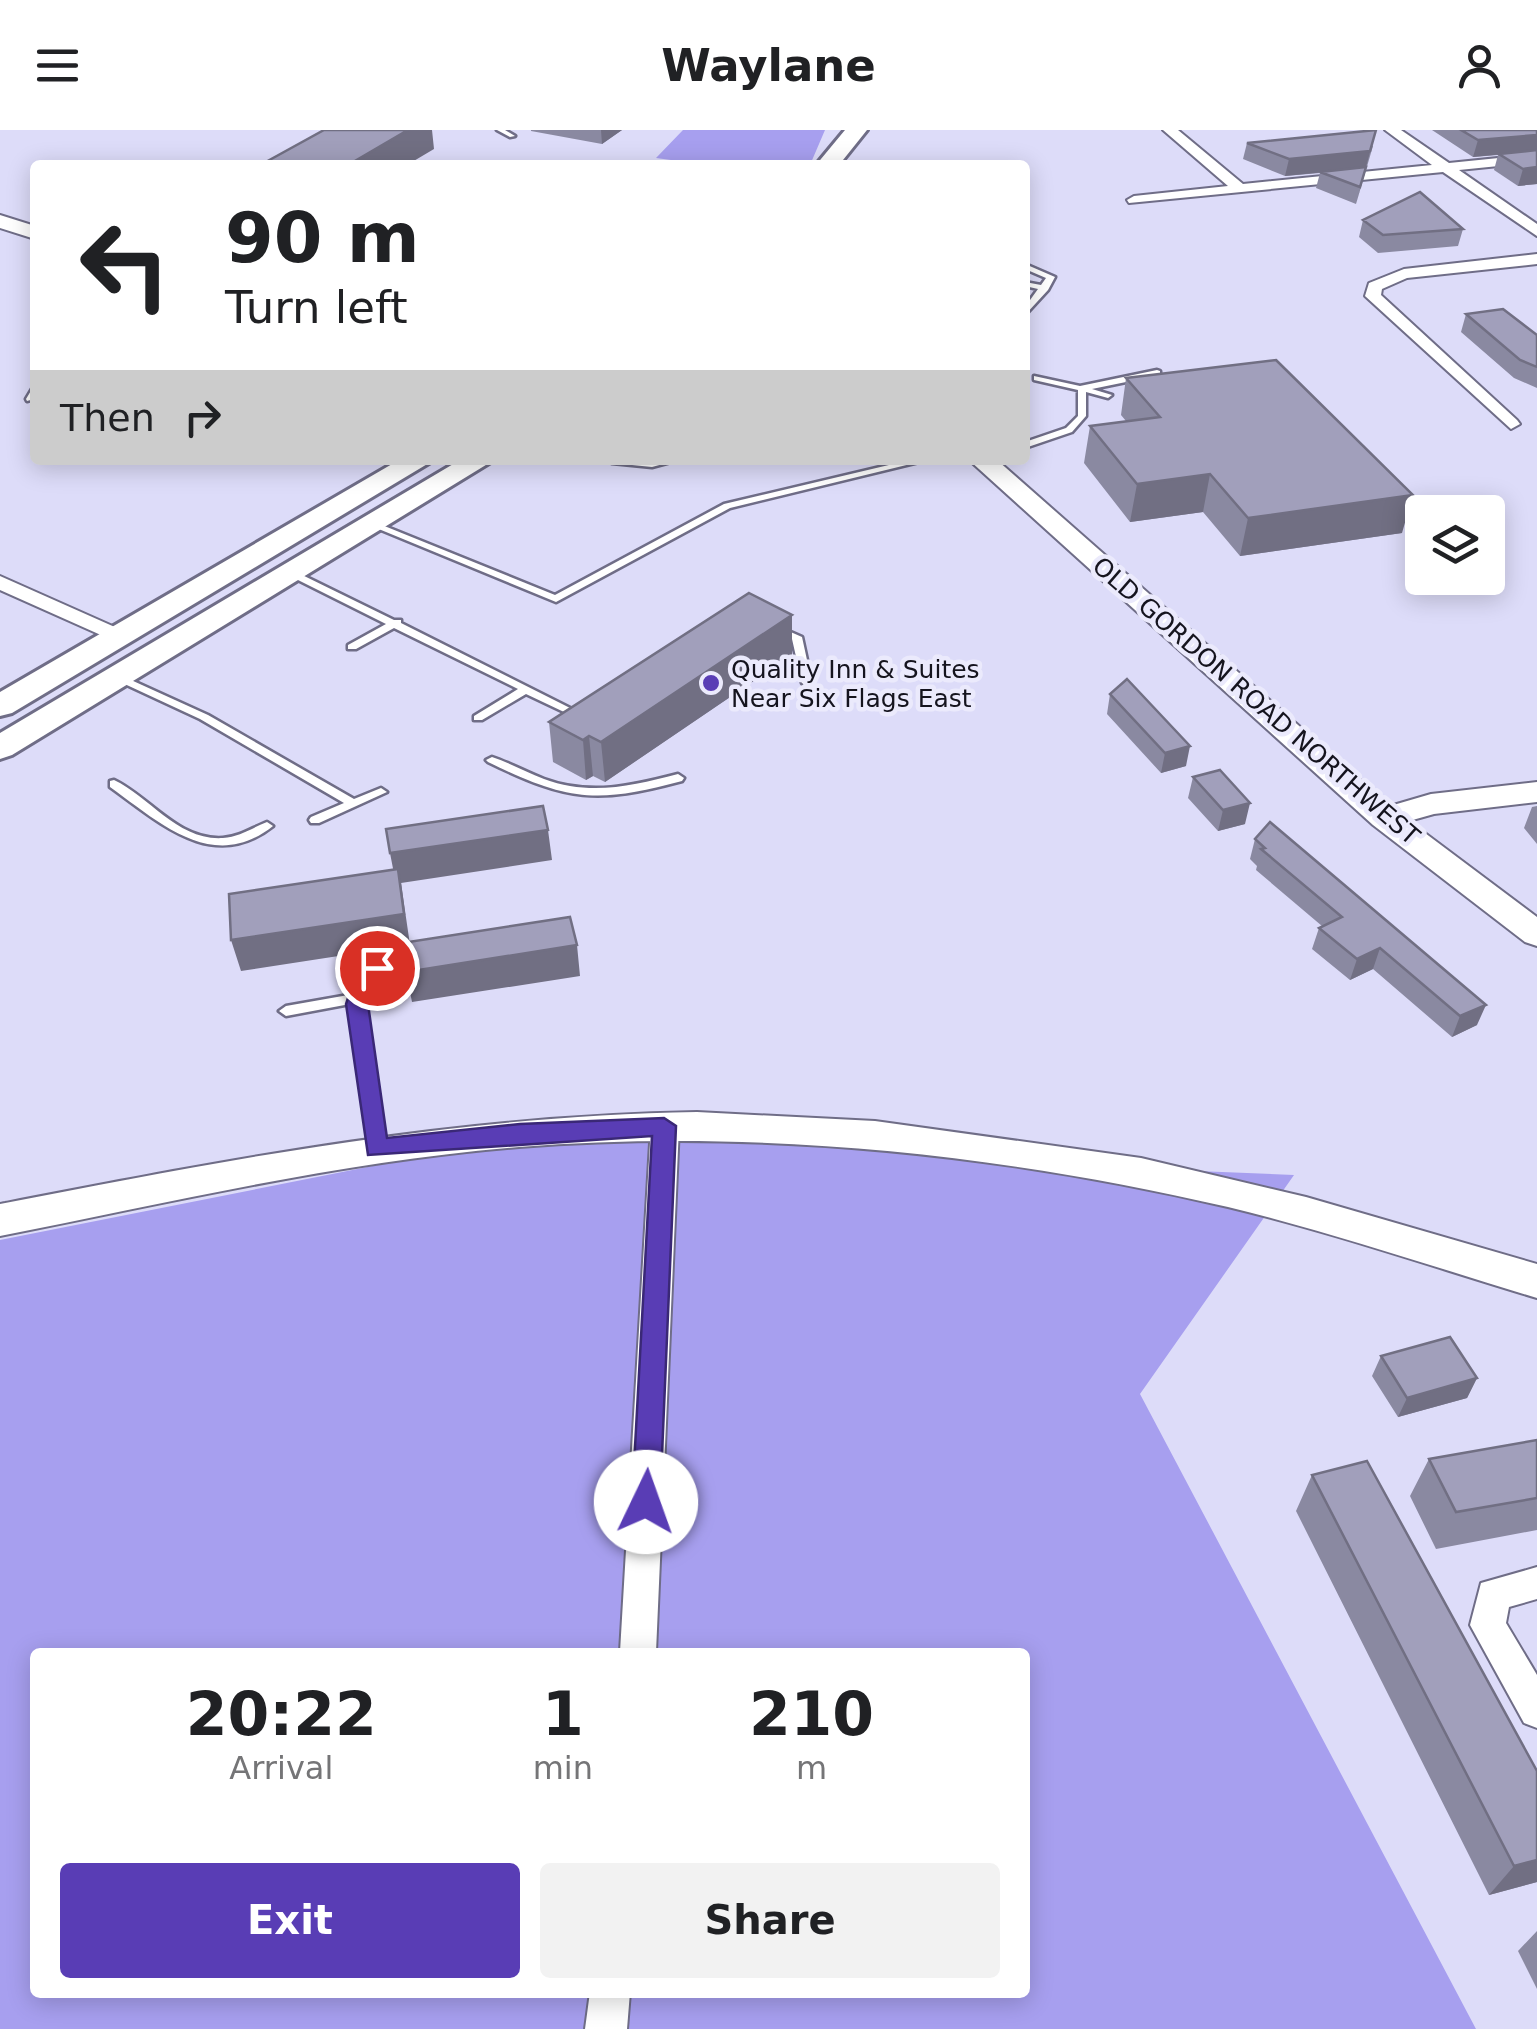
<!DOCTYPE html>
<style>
:root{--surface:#fff;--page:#f2f2f2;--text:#202124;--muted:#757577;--accent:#593db5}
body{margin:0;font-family:"DejaVu Sans",sans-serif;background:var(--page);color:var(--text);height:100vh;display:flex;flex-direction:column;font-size:38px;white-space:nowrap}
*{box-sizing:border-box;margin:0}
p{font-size:32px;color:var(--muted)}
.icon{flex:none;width:55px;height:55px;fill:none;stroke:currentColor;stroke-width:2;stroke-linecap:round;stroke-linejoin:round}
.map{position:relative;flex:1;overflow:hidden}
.drawer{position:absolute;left:30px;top:1518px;width:1000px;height:350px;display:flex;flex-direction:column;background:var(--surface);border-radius:10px;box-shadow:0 5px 25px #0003}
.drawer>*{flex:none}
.guide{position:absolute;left:30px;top:30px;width:1000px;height:305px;border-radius:10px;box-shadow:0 5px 25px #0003;background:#fff;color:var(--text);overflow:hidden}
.buttons{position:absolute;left:1405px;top:365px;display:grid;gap:20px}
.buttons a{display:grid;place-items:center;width:100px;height:100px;border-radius:10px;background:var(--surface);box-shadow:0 5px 25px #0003;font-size:50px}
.pin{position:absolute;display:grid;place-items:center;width:85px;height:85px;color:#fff;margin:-42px;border:5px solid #fff;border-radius:50%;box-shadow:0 2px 10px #0007}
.me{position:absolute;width:110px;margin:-55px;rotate:3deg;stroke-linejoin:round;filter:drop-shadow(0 0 8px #0008)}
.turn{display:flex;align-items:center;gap:35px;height:210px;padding:0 30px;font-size:45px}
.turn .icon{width:130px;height:130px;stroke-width:2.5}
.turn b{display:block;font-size:70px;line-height:85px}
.then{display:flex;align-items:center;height:95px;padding:0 30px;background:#0003;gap:20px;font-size:38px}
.eta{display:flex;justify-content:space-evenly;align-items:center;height:170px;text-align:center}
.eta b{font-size:60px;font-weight:800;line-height:70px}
.button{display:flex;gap:20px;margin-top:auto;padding:20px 30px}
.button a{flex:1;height:115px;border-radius:10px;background:var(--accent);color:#fff;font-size:40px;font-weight:800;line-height:115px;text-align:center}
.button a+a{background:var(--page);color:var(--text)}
header{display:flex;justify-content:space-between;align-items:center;height:130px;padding:0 30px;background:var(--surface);font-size:45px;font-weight:800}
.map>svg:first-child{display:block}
</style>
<header><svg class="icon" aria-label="menu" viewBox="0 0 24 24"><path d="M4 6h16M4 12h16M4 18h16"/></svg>Waylane<svg class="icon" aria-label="person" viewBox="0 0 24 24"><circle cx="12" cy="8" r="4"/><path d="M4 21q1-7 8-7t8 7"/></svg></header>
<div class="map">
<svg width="1537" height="1899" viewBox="0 0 1537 1899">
<rect width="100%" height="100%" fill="#dddcf9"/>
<!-- forest -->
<path fill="#a79fef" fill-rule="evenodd" d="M683,0h142l-15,35h-102l-52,-7z
M771,997l351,41 172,7 -154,219 336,635h-1476v-789l433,-86zM35,1522h990v340h-990z"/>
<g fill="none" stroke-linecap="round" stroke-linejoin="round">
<defs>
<path id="lane" d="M497,0h8l10,6 -5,1z
M1025,134l30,13 -7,13 -23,25v-8l13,-18 -13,-3v-4l16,3 5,-7 -21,-9z
M1157,240l3,1v4l-68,14 20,6 -4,3 -22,-6v24l-14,16 -47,16v-6l41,-14 12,-12v-26l-44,-10v-4l46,10z
M35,258l-1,11 -7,2 -1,-2 6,-10z
M607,330h71l-26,7 -40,-4z
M910,330h17l-197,48 -174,94 -187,-77 8,-2 178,72 169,-91z
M294,441l100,49h7v3l173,87 -2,2h-8l-38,-18 -44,26h-8v-4l44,-27 -124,-61 -38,21h-8v-4l38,-21 -96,-48v-4z
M777,496l25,11 10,46 -1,2 -4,1 -5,-3 -10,-44 -19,-8v-4z
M120,545l88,40 146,84 27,-11 6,4 -68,31h-8l-2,-3 2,-3 33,-14 -144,-84 -84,-39 -1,-2z
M492,627c18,6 34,15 52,22 46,17 88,7 134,-5l6,4 -2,3c-86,23 -114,20 -194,-19l-2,-2z
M114,650c36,17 64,61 109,58 16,-1 29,-10 44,-16l6,4c-60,48 -114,-4 -163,-39v-6z
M420,820l5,1 1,3 -1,3c-31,10 -50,14 -61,47l20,144 -2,4h-10l-2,-4 -20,-144 -64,12 -7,-5 7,-5 68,-12c15,-30 35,-35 66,-44z"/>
<path id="street" d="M1163,0h15l65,54 189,-19 -47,-35h16l48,33 88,-9v8l-78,8 78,54v12l-94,-64 -314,31 -2,-3 7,-4 94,-10z
M1537,124v10l-130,14 -25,11 -1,6 136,125 3,4 -9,5 -146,-133 4,-13 35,-14z
M0,446l126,56 4,4 -4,4h-14l-112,-50z
M665,985l10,4 4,7 -23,526h-36l31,-526 4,-7z
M1537,1437v32l-28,8 -3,16 31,52v53l-13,-5 -54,-98 11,-42z
M590,1862h40l-3,37h-42z"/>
<path id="secondary" d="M0,85l35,11v13l-35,-11z
M969,330h28l393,346 41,-12 106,-12v20l-103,12 -25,7 128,96v29l-12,-4 -152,-117z
M697,982l178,9 266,37 165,39 231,67v34c-103,-31 -205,-66 -309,-91 -232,-54 -472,-78 -709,-60 -175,14 -347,55 -519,89v-32c238,-46 453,-88 697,-92z"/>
<path id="primary" d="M845,0h22l-28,35h-23z
M399,330h35l-422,253 -12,3v-24z
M460,330h34l-482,295 -12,4v-26z"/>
</defs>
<!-- lane casing -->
<use href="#lane" stroke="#6f6d87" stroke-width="5"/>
<!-- street casing -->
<use href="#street" stroke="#6f6d87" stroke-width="4"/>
<!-- secondary casing -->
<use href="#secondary" stroke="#6f6d87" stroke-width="4"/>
<!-- primary casing -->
<use href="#primary" stroke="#6f6d87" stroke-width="6"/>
<!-- lane -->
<use href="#lane" fill="#fff" fill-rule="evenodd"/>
<!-- street -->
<use href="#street" fill="#fff" fill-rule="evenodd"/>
<!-- secondary -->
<use href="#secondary" fill="#fff" fill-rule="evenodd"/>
<!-- primary -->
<use href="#primary" fill="#fff" fill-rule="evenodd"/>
</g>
<!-- wall -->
<path fill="#8a89a1" d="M531,0h91l-20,14 -71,-13z
M1432,0h105v54l-19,2 -24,-16 4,-15 -25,2z
M1247,13l126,3 -17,58 -40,-16 4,-15 -35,3 -42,-17z
M1363,90l100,9 -5,17 -80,7 -19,-16z
M1466,184l71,21v53l-23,-10 -53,-46z
M1126,248l276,155 -162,23 -37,-44 -73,10 -46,-59 6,-37 36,-5 -5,-6z
M792,525l-187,127 -12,-6 -7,4 -33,-18 -4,-40z
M1110,564l76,72 -25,7 -54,-59z
M1193,647l52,47 -27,7 -30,-33z
M1537,676v38l-13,-16 8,-21z
M1255,709l222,186 -25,12 -79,-68 -23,11 -38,-31 7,-21 3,-2 -66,-56 1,-4 -7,-7z
M1381,1226l96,22 -10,20 -69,19 -26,-41z
M1537,1310v90l-101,19 -26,-53 19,-37z
M1312,1345l225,296v111l-48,13 -193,-384z
M1537,1801v58l-19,-38z"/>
<!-- shaded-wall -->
<path fill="#716f83" d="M408,0h24l2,19 -27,16h-59z
M601,0h21l-20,14z
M1376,0l-20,74 10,-36 -81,8 4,-17z
M1537,5v16l-64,6 5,-17z
M1537,37v17l-19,2 5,-17z
M1210,344l-7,38 -73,10 7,-38z
M1413,365l-11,38 -162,23 8,-38z
M792,485v40l-187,127 -4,-40z
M589,606l4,40 -7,4 -3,-40z
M1190,616l-4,20 -25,7 4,-20z
M1250,673l-5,21 -27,7 5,-21z
M548,700l4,30 -151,23 9,62 -169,26 -10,-31 165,-56 -6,-31z
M577,815l3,31 -168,26 -6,-30z
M1380,818l-7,21 -23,11 7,-21z
M1486,875l-9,20 -25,12 8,-21z
M1477,1248l-10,20 -69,19 9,-19z
M1537,1730v22l-48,13 25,-29z"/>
<!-- building -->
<path fill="#a19fbb" stroke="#716f83" stroke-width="2.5" d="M324,0h84l-60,35h-76l-8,-2z
M1376,0l-6,21 -81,8 -42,-16z
M1461,0h76v5l-59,5z
M1537,20v17l-14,2 -24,-15z
M1366,37l-6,20 -40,-15z
M1420,62l43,37 -80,6 -20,-15z
M1503,179l34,26v32l-17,-7 -54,-46z
M1276,230l137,135 -165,23 -38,-44 -73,10 -47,-58 70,-9 -34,-39z
M749,463l43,22 -191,127 -12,-6 -6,4 -34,-18z
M1127,549l63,67 -25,7 -55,-59z
M1220,640l30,33 -27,7 -30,-33z
M543,676l5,24 -158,23 -4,-24z
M1270,692l216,183 -26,11 -80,-68 -23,11 -38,-31 23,-11 -81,-68 4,-1 -10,-9z
M398,739l6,45 -173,26 -2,-46z
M570,787l7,28 -171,27 -4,-29z
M1450,1207l27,41 -70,20 -26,-42z
M1537,1310v58l-81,14 -27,-53z
M1367,1331l170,310v89l-23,6 -202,-391z"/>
<!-- route -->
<path fill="#593db5" stroke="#3a2876" stroke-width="2.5" d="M377,830l11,8 -15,16 -5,20 19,134 133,-14 144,-6 12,8 -16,376 -4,9 -10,4 -10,-4 -4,-9 20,-366 -284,19 -22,-151 9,-28z"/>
<!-- markers -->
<circle fill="#593db5" stroke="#ebeafc" stroke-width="4" cx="711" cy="553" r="10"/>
<g text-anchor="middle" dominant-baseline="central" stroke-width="9" stroke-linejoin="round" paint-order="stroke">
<!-- far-poi labels -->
<g font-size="25" fill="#15141e" stroke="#ebeafc" text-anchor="start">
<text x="731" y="539">Quality Inn &amp; Suites<tspan x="731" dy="29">Near Six Flags East</tspan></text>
</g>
<!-- far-street labels -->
<g font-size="25" fill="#15141e" stroke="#ebeafc">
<text transform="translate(1256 571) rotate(41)">OLD GORDON ROAD NORTHWEST</text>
</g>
</g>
</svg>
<div class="buttons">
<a><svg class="icon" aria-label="layers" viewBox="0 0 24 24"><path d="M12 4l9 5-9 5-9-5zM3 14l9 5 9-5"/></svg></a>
</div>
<div class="pin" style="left:377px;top:838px;background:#d93025"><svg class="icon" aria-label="arrive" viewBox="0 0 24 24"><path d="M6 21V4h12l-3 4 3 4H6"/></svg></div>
<svg class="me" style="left:646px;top:1372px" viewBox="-20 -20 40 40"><circle r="19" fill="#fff"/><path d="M0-13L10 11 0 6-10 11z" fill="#593db5"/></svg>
<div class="guide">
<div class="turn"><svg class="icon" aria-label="left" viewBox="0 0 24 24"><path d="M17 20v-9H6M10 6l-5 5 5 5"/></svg><div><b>90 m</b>Turn left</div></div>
<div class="then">Then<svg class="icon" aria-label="right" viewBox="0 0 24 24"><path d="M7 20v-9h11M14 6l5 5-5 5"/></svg></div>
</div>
<section class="drawer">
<div class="eta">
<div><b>20:22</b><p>Arrival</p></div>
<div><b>1</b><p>min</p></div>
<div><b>210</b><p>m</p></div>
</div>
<div class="button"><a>Exit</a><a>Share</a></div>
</section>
</div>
